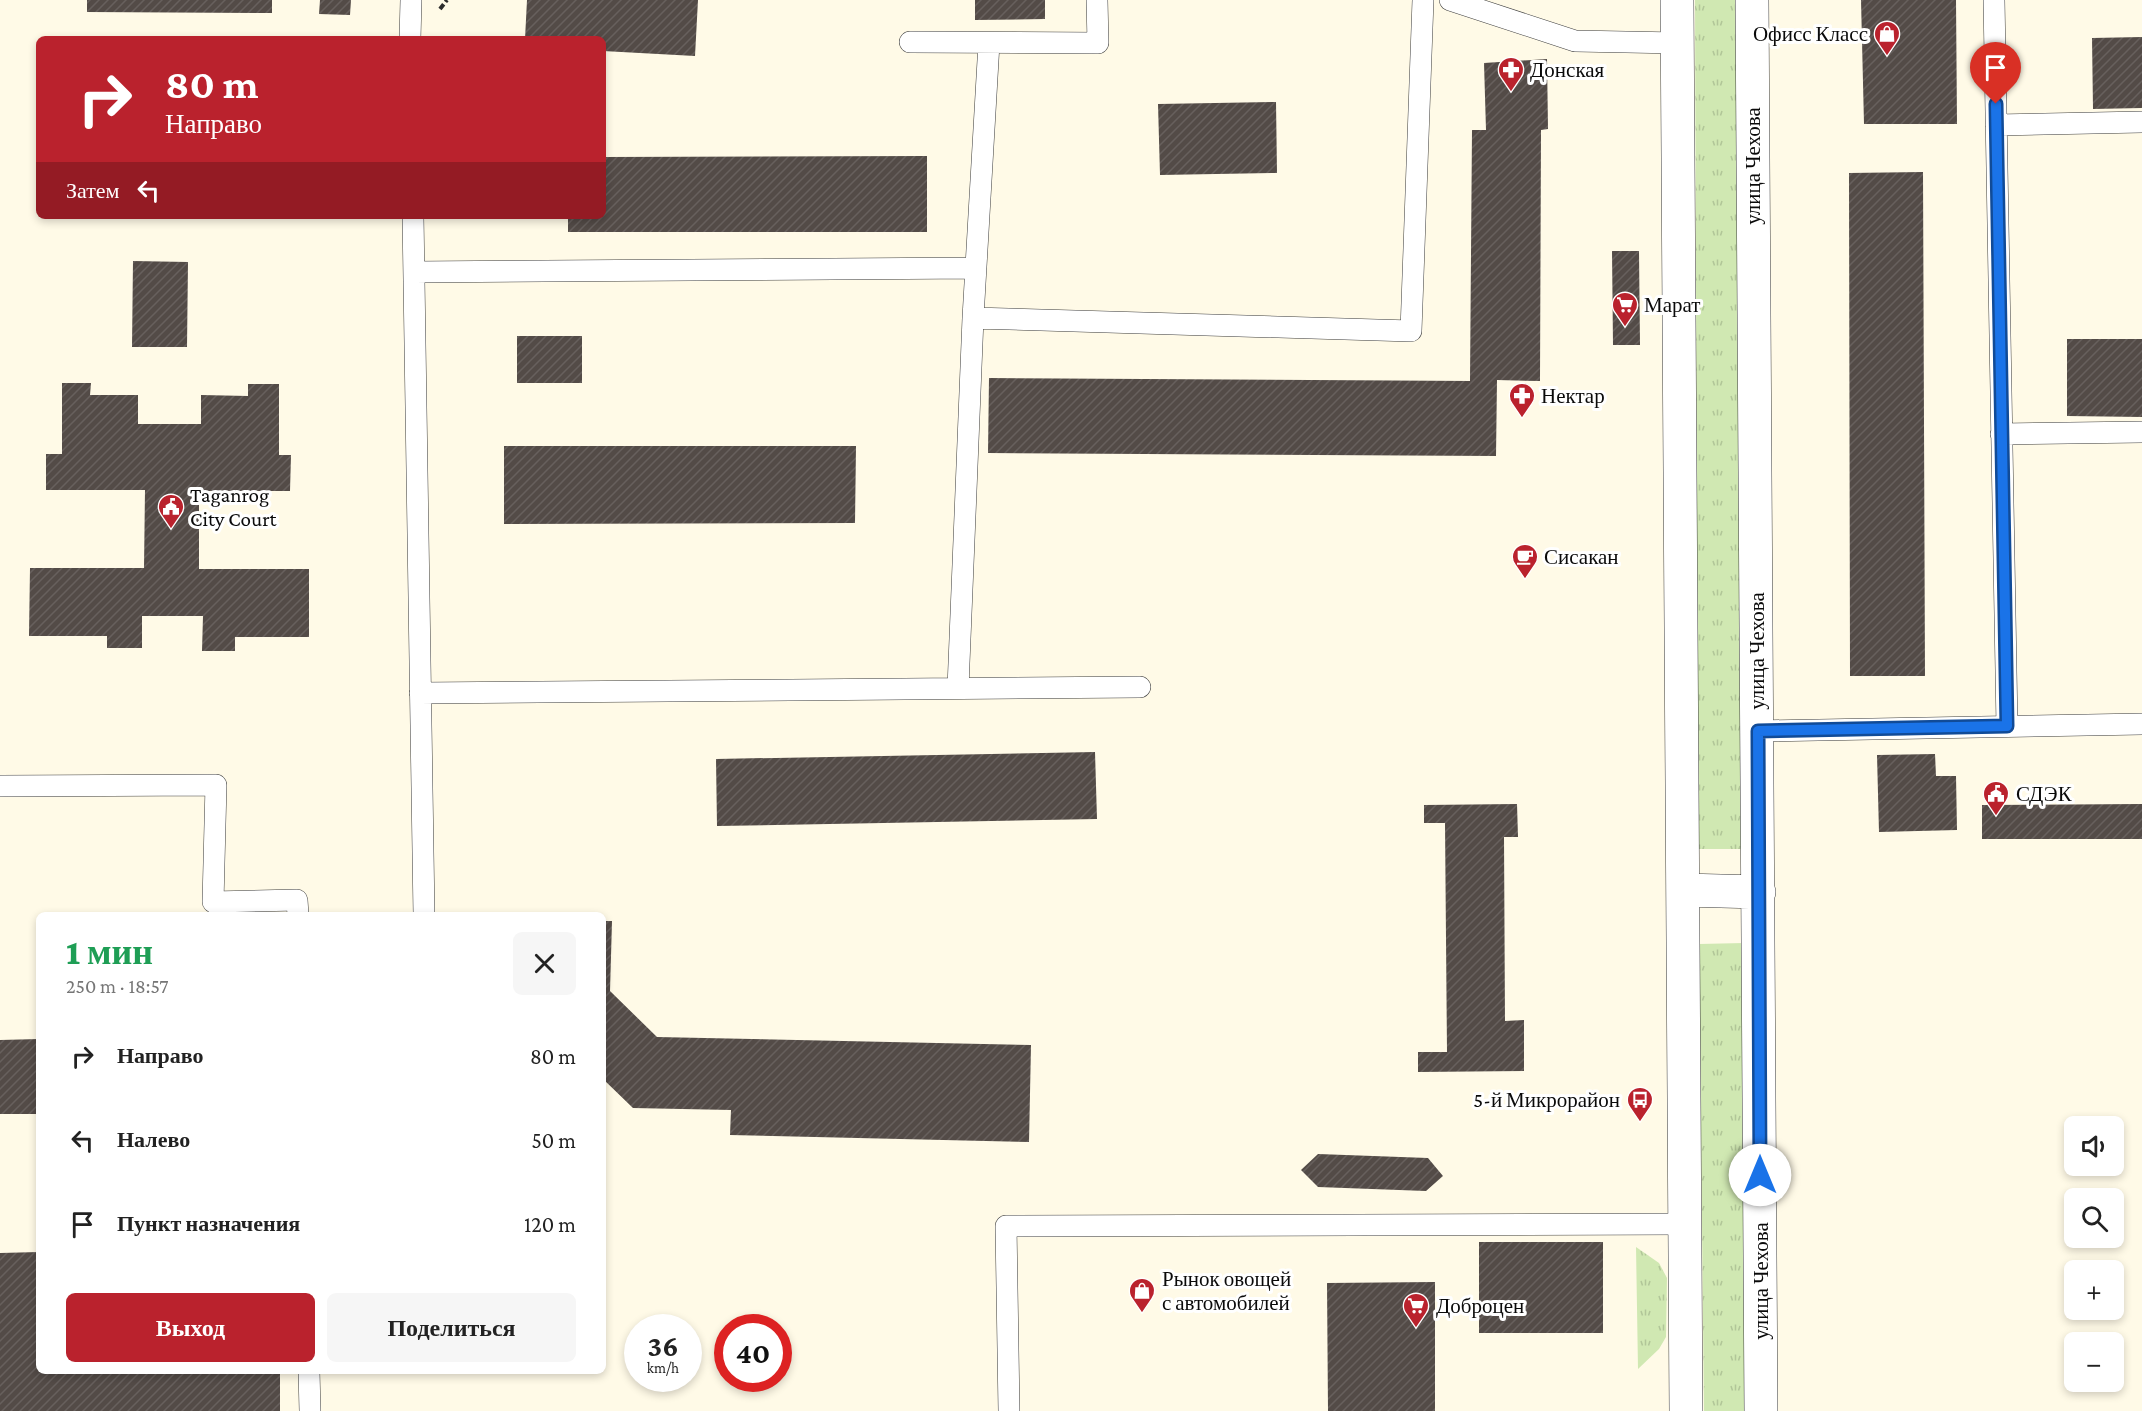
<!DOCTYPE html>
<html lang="ru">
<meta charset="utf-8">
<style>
:root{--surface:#fff;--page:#f6f6f6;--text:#222;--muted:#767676;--accent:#ba222d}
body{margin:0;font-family:"Crimson Pro",serif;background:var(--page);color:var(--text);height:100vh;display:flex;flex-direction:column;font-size:22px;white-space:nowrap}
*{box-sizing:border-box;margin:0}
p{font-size:20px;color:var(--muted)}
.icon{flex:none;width:33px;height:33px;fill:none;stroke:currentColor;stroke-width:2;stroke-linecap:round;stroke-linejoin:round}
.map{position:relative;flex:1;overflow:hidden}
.details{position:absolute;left:36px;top:912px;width:570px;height:462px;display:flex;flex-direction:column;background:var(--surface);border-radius:9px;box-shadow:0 3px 9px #0003}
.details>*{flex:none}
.hud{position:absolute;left:36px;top:36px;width:570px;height:183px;border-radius:9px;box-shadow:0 3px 9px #0003;background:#ba222d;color:#fff;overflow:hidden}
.controls{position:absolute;left:2064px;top:1116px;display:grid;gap:12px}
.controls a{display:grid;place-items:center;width:60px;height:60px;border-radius:9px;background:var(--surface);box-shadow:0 3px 9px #0003;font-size:30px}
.speed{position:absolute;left:624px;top:1314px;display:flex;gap:12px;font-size:30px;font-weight:700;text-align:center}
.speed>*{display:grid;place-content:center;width:78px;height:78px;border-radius:50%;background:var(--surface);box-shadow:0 3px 9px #0003;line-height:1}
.speed small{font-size:15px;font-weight:400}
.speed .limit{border:9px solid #d22;background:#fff;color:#111}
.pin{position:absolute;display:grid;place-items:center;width:51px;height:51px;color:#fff;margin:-62px -26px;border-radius:50% 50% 50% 0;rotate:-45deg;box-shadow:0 0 6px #0007}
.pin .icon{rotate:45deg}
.me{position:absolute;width:66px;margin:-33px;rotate:0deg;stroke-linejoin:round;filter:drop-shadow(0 0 4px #0008)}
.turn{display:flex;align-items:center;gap:21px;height:126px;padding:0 30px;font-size:27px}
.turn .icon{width:78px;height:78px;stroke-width:2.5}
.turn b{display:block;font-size:42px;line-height:51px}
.then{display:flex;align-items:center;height:57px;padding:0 30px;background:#0003;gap:12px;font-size:22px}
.round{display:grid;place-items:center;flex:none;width:63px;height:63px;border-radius:9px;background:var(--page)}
.overview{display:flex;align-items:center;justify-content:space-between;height:102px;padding:0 30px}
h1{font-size:36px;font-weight:800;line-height:45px;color:#1e9e55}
.cta{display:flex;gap:12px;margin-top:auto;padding:12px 30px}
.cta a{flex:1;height:69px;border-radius:9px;background:var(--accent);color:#fff;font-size:24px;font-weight:800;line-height:69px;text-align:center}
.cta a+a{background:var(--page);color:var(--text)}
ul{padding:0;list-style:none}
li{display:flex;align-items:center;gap:18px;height:84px;padding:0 30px}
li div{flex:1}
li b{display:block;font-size:22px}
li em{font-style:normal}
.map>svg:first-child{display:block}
</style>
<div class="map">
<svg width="2142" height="1411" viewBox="0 0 2142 1411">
<defs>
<pattern id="grass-tufts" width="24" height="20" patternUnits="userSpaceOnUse" patternTransform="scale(1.5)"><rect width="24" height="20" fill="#d0e8b2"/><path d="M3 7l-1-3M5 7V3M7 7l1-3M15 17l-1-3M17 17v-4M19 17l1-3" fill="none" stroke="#b1c698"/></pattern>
<pattern id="building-hatch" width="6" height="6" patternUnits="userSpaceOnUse" patternTransform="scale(1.5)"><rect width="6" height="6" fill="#534b47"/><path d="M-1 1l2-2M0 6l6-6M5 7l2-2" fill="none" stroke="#67605d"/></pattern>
</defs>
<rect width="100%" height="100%" fill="#fffae7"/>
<!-- grass -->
<path fill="url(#grass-tufts)" d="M1695,0h43l4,849h-44z
M1744,943l4,468h-44l-5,-467z
M1636,1247l23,16 8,15 -1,59 -7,12 -21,20z"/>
<!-- building -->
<path fill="url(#building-hatch)" d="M87,0h185v13l-185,-1z
M320,0h31l-1,15 -31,-1z
M527,0h171l-3,56 -92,-5v-12h-78z
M975,0h70v19l-70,1z
M1861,0h95l1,124h-93z
M2142,37v71l-49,1 -1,-71z
M1547,59l1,70 -7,1 -1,251 -43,-1 -1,76 -508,-3 1,-75 481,3 2,-251h14l-2,-67z
M1276,102l1,71 -117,2 -2,-71z
M927,156v76h-359v-16h35v-59z
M1923,172l2,504h-75l-1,-503z
M1612,251h27l1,94h-27z
M133,261l55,1 -1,85h-55z
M517,336h65v47h-65z
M2067,339h75v78l-75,-1z
M62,383h29l-1,12h48v29h63v-29l47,1v-12h31v71h12l-1,36h-91v78h110v68h-74v14h-33l1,-35h-61v32h-35v-12h-78l1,-68h114l1,-78h-99v-36h16z
M504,446h352l-1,77 -351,1z
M1095,752l2,67 -380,7 -1,-67z
M1935,754l1,22h20l1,54 -78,2 -2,-77z
M1517,804l1,33h-14l1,184 19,-1v51l-106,1v-20h29l-2,-229h-21v-18z
M2142,804v35h-160v-34z
M603,921h9l-2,70 47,46 374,8 -2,97 -299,-7 1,-25 -98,-2 -30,-29z
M39,1039v75h-39v-74z
M1318,1154l110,4 15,18 -17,15 -108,-4 -17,-17z
M1479,1242h124v91h-124z
M39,1252v119h241v40h-280v-158z
M1435,1282v129h-107l-1,-128z"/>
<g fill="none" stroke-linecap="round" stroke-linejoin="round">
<defs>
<path id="service" d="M1450,0l125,41 102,2
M1994,0l13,726
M410,39l1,-39
M910,42l188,1 -1,-43
M1996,125l146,-3
M413,216l11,699
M414,272l562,-4
M973,318l438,13 12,-331
M2001,434l141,-2
M958,688l15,-370 16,-275
M420,693l720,-6
M1758,731l384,-7
M0,786l216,-1 -3,117 84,-2 1,15
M309,1371l1,40
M1009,1411l-3,-185 679,-2"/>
<path id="tertiary" d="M1677,0l9,1411
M1752,0l9,1411
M1683,890l76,2"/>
</defs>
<!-- service casing -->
<use href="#service" stroke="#3d3d3d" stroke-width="22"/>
<!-- tertiary casing -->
<use href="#tertiary" stroke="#3d3d3d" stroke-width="34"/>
<!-- path -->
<path stroke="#2c2c2c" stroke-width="4" stroke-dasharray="6 3" stroke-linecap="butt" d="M440,9l7,-9"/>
<!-- service -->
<use href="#service" stroke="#fff" stroke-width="21"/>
<!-- tertiary -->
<use href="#tertiary" stroke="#fff" stroke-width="33"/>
</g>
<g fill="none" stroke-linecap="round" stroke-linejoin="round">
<defs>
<path id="route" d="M1760,1175l-2,-444 249,-5 -11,-622"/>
</defs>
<!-- route casing -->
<use href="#route" stroke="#114b97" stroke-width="15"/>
<!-- route -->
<use href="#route" stroke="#1a73e8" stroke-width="10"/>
</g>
<!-- icons -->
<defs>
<symbol id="shop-pin" viewBox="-11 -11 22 30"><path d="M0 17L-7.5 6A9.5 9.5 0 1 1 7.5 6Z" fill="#ba222d" stroke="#fff"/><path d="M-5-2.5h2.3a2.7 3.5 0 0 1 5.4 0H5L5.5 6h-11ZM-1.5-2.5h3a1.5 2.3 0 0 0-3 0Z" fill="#fff"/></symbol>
<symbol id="pharmacy-pin" viewBox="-11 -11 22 30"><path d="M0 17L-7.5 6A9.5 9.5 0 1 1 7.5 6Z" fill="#ba222d" stroke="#fff"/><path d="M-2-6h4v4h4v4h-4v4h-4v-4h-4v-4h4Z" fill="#fff"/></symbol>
<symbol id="supermarket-pin" viewBox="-11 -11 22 30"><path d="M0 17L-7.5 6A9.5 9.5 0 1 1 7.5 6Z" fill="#ba222d" stroke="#fff"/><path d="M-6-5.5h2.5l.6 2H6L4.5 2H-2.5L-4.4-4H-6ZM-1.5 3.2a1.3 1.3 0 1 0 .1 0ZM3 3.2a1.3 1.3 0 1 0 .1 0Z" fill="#fff"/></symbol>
<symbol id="civic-pin" viewBox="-11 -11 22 30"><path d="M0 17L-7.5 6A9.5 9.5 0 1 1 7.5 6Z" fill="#ba222d" stroke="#fff"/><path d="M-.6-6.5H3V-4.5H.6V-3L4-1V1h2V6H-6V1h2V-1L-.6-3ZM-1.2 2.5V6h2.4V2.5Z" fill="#fff"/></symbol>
<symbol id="cafe-pin" viewBox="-11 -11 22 30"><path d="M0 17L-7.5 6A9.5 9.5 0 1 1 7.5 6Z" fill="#ba222d" stroke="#fff"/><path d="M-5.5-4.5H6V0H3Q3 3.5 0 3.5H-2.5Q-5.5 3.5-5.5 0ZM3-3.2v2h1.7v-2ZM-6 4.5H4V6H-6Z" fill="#fff"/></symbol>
<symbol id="bus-pin" viewBox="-11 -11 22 30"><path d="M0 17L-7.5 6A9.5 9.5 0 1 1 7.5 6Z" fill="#ba222d" stroke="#fff"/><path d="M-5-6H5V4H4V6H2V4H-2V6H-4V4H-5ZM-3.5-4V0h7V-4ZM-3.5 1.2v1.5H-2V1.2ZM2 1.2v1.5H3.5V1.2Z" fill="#fff"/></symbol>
</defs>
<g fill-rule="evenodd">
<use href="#shop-pin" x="1872" y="19" width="30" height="40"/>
<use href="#pharmacy-pin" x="1496" y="55" width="30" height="40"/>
<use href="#supermarket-pin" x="1610" y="290" width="30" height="40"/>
<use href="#pharmacy-pin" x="1507" y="381" width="30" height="40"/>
<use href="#civic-pin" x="156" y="492" width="30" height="40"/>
<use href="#cafe-pin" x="1510" y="542" width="30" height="40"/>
<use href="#civic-pin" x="1981" y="779" width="30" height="40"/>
<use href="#bus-pin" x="1625" y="1085" width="30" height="40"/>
<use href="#shop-pin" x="1127" y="1276" width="30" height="40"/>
<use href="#supermarket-pin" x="1401" y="1291" width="30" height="40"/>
</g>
<g text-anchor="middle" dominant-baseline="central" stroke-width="6" stroke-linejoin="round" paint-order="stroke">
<!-- poi labels -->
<g font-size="21" fill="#0a0a0a" stroke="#fff" text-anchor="start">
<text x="1868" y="34" text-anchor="end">Офисс Класс</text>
<text x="1530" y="70">Донская</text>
<text x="1644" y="305">Марат</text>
<text x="1541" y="396">Нектар</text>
<text x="190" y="495">Taganrog<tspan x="190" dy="24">City Court</tspan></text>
<text x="1544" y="557">Сисакан</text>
<text x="2016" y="794">СДЭК</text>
<text x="1620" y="1100" text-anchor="end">5-й Микрорайон</text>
<text x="1162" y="1279">Рынок овощей<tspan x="1162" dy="24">с автомобилей</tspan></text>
<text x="1436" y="1306">Доброцен</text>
</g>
<!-- street labels -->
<g font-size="21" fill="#0a0a0a" stroke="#fff">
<text transform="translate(1753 166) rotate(-90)">улица Чехова</text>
<text transform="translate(1757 651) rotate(-90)">улица Чехова</text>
<text transform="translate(1761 1281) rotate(-90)">улица Чехова</text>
</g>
</g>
</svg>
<div class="controls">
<a><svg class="icon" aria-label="sound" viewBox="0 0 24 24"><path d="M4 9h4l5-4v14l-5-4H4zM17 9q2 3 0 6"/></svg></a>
<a><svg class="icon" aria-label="search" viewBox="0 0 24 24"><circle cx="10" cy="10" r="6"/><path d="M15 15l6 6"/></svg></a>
<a>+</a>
<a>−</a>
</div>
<div class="speed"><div>36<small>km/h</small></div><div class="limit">40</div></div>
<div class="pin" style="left:1996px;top:104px;background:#d93025"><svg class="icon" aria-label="arrive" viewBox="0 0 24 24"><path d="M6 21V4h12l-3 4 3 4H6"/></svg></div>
<svg class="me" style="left:1760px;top:1175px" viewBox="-20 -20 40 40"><circle r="19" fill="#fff"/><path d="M0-13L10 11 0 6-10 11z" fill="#1a73e8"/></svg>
<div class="hud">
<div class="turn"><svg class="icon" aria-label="right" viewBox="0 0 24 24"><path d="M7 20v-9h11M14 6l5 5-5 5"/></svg><div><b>80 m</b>Направо</div></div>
<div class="then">Затем<svg class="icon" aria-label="left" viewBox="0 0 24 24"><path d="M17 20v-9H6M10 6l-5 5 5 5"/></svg></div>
</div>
<section class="details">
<div class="overview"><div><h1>1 мин</h1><p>250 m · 18:57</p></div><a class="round"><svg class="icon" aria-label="close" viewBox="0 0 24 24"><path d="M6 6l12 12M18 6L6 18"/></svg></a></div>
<ul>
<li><svg class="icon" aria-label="right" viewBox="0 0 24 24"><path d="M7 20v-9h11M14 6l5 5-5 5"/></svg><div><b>Направо</b></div><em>80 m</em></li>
<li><svg class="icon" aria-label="left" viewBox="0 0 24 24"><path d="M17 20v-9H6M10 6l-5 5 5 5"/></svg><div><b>Налево</b></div><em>50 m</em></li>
<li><svg class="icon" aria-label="arrive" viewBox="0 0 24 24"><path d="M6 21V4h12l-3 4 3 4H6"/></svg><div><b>Пункт назначения</b></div><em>120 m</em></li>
</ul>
<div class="cta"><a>Выход</a><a>Поделиться</a></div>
</section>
</div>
